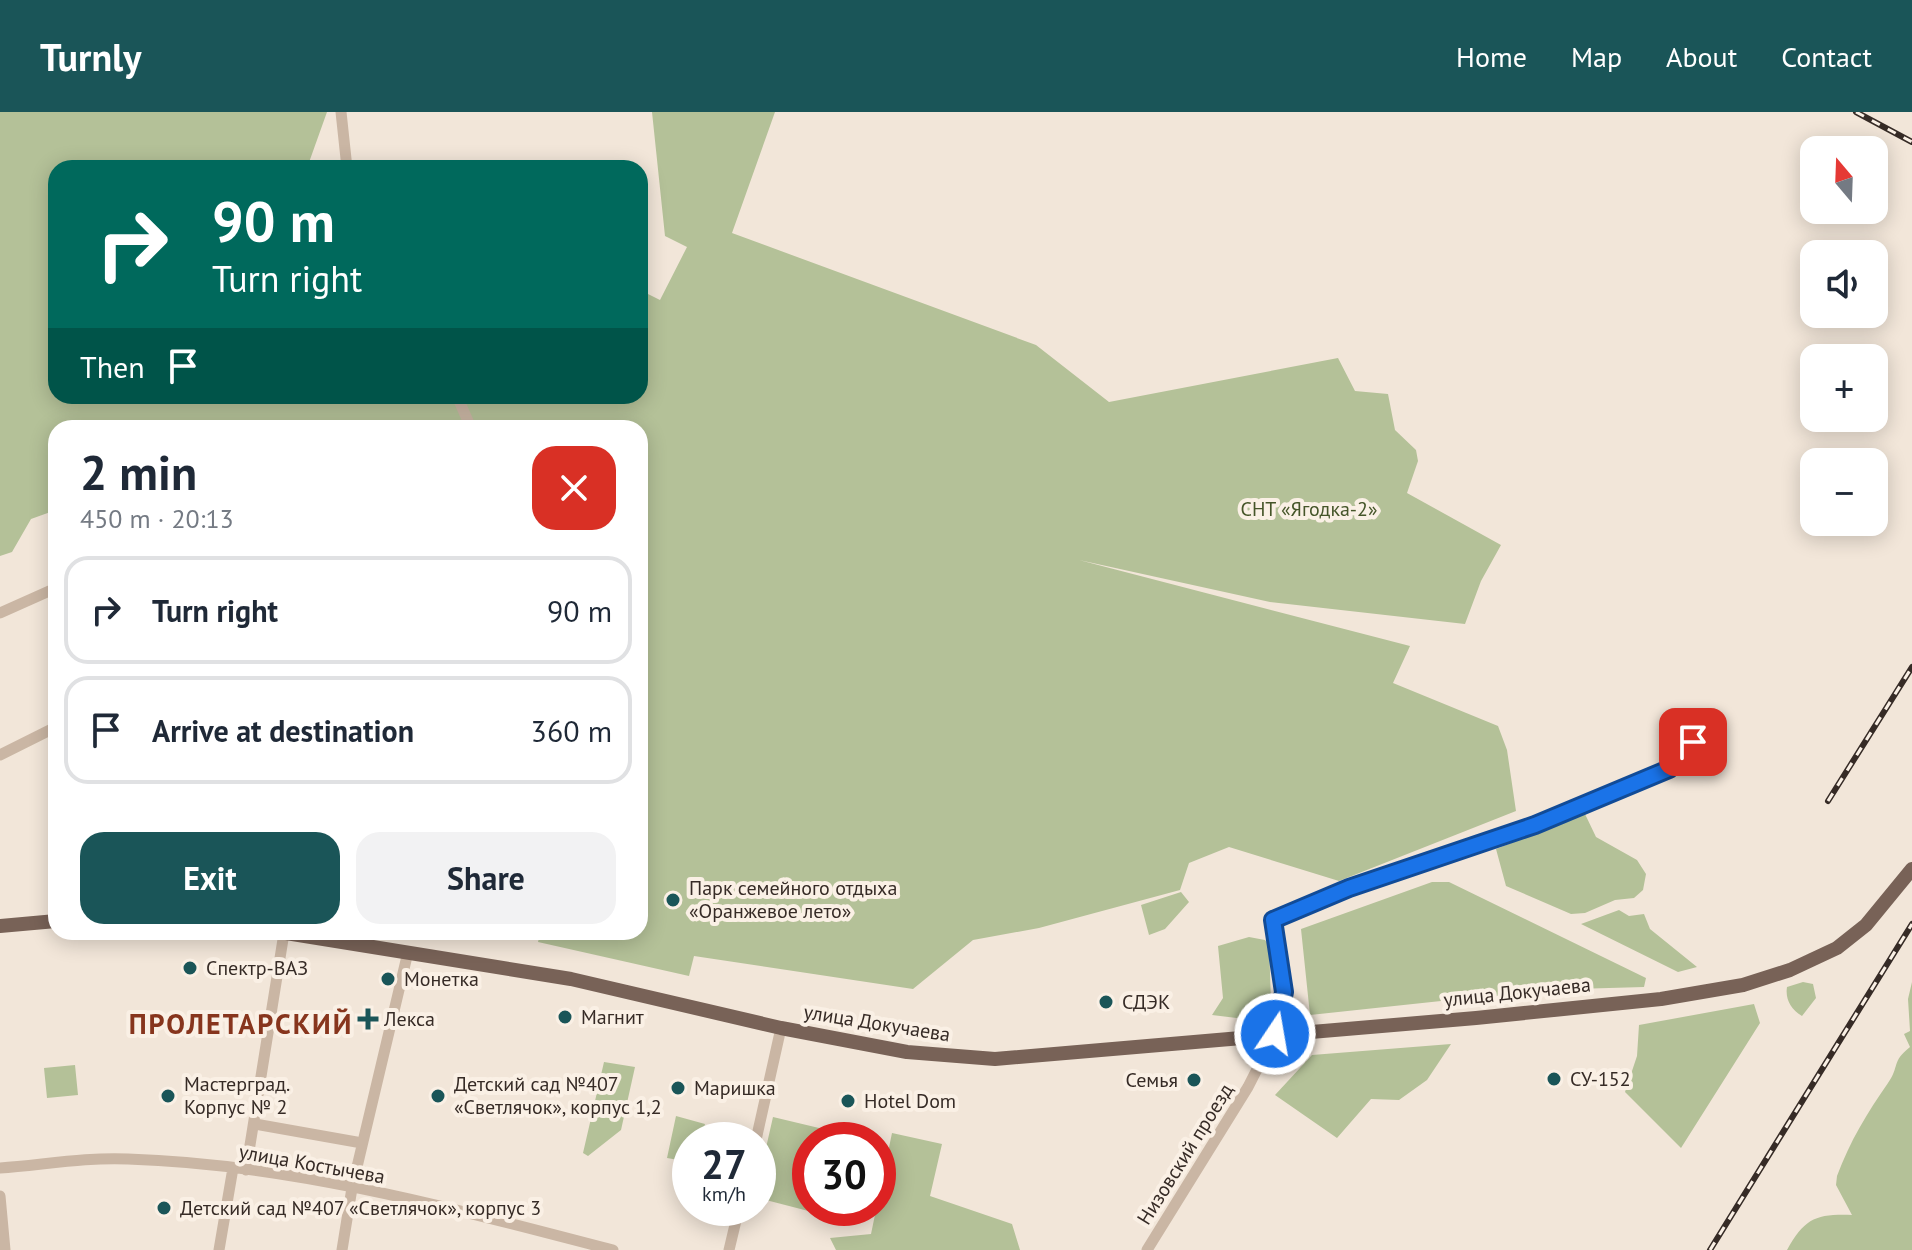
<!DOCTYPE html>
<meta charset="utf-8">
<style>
:root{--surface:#fff;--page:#f2f2f3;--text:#1f2937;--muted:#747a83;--line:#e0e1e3;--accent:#1a5558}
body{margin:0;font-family:"PT Sans",sans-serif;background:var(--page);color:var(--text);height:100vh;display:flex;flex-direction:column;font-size:30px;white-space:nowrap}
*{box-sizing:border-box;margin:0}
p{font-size:26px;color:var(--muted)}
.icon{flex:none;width:44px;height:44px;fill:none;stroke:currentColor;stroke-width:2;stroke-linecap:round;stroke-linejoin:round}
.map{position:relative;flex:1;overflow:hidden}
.drawer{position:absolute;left:48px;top:308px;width:600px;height:520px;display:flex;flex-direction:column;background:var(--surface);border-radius:24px;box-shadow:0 4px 20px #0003}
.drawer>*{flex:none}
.top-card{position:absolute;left:48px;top:48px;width:600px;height:244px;border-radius:24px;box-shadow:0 4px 20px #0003;background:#00695c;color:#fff;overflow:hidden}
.needle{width:52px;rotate:341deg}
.tools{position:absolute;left:1800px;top:24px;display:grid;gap:16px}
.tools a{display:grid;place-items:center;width:88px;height:88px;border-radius:16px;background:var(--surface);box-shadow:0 4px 20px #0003;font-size:40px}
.speed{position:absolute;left:672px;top:1010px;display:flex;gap:16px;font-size:40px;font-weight:700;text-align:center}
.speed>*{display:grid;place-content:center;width:104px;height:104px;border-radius:50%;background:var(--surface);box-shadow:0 4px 20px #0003;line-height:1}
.speed small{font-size:20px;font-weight:400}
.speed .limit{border:12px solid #d22;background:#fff;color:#111}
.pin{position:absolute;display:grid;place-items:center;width:68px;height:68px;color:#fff;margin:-34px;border-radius:16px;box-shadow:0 4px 12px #0006}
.me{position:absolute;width:88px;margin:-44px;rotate:12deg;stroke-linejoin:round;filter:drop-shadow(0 0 6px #0008)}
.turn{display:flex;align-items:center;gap:28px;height:168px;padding:0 32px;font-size:36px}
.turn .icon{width:104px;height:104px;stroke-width:2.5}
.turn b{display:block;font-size:56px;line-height:68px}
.then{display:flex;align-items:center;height:76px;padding:0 32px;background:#0003;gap:16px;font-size:30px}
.round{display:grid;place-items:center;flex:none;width:84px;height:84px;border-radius:24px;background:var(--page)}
.overview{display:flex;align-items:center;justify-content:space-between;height:136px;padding:0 32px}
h1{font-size:48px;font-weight:700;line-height:60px}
.button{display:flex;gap:16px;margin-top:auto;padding:16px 32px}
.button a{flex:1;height:92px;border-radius:24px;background:var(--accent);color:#fff;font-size:32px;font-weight:700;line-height:92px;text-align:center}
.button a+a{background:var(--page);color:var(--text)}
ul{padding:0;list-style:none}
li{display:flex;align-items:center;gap:24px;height:108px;margin:0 16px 12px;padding:0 16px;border:4px solid var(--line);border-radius:24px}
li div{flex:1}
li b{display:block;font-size:30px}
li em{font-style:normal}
header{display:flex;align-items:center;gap:48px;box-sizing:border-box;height:112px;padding:0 40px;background:var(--accent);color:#fff}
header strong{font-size:38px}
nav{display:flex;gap:44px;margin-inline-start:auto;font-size:28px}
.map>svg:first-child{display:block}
</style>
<header>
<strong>Turnly</strong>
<nav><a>Home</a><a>Map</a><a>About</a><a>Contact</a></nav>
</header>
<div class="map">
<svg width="1912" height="1138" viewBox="0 0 1912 1138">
<rect width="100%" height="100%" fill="#f2e6d9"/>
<!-- green -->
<path fill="#b4c198" d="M0,0h327l-20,56h-251v228h584v-106l20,10 27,-53 -22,-11 -13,-124h123l-43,121 304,112 73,57 229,-44 17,33 33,3 7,36 21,20 2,11 -11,32 94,52 -20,36 -16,43 -195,-22 -191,-42 331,86 -17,37 105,43 9,24 9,61 -177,70 -110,-34 -40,16 -9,27 -141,38 -66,12 -60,49 -219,-33 -5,20 -151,-34 2,-8 -12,-2h112v-504h-584v82l-25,9 -19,33 -12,4z
M1585,702l11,23 41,23 9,14 -3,16 -9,8 -19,2 -30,13 -14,1 -65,-28 -10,-37z
M1432,770h17l197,96 -2,9 -70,2 -103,11 -12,-9 -18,10 -131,14 -9,-86z
M1181,780l8,10 -24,27 -16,6 -8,-30z
M1619,798l10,6 15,-2 6,15 47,38 -19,5 -97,-48z
M1249,825l16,3 4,5 2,56 -18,19 -41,-5 11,-17 -5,-52z
M1803,870l10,2 3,14 -14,18c-11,-6 -17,-17 -15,-29z
M1912,870v268h-125c18,-32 29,-36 65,-35l-16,-30 1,-9c13,-35 30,-63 51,-93 12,-17 3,-21 22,-36l-6,-13 6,-3 -2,-32z
M1754,892l6,19 -79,125 -56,-56 12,-36 2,-31z
M1451,932l-24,36 -28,20 -28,-1 -34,39 -62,-43 37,-40z
M604,950l31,5 -14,63 -33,26 -5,-3z
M75,953l3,30 -31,3 -3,-30z
M676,1004l29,8 -4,16h-11v22l-23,-4z
M773,1005l67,16 -2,7h-28v68h12l-2,6 -62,-16v-15z
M892,1021l50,11 -12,52 82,28 8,26h-184l-6,-12 41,-4z"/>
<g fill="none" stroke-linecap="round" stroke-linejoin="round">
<!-- minor -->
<path stroke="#cab6a4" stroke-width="11" d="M341,0l6,56
M457,284l14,32
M0,501l56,-25
M0,643l56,-28
M353,832l9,-12
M255,1012l107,19
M756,1028l25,-112
M0,1056c42,-3 86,-11 128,-9 164,5 327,50 485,91
M246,1058l38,-237
M0,1084l5,54
M219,1138l14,-82
M342,1138l10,-62 56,-236
M729,1138l10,-42
M1147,1138l101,-163 27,-53 9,-42 -11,-72 76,-32 186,-63 134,-56 24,-27"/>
<!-- major -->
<path stroke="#786257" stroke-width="14" d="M0,814l56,-5
M280,820l291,47 210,49 126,24 88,7 481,-41 185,-19 82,-14 47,-15 47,-22 29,-23 46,-56"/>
<defs>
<path id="rail" d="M1856,0l56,30
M1828,689l84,-134
M1710,1138l202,-326"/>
</defs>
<!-- rail casing -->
<use href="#rail" stroke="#362b26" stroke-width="6"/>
<!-- rail -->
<use href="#rail" stroke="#faf0e5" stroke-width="3" stroke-dasharray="9" stroke-linecap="butt"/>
</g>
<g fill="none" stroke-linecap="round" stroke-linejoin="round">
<defs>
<path id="route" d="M1275,922l9,-42 -11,-72 76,-32 186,-63 134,-56 24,-27"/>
</defs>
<!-- route casing -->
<use href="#route" stroke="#114b97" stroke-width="20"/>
<!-- route -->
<use href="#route" stroke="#1a73e8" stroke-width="14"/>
</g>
<!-- markers -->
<g fill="#1a5558" stroke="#faf0e5" stroke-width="3">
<circle cx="673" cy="788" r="8"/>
<circle cx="190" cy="856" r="8"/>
<circle cx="388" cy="867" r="8"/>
<circle cx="1106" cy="890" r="8"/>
<circle cx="565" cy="905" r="8"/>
<path d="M364 895h8v8h8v8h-8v8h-8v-8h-8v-8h8z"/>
<circle cx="1554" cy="967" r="8"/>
<circle cx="1194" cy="968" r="8"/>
<circle cx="678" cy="976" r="8"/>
<circle cx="168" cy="984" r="8"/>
<circle cx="438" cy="984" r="8"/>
<circle cx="848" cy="989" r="8"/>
<circle cx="164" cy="1096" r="8"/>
</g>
<g text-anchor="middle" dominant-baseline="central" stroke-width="8" stroke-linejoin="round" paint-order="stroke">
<!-- park labels -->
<g font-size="20" fill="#455529" stroke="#faf0e5">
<text x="1309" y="397">СНТ «Ягодка-2»</text>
</g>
<!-- poi labels -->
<g font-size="20" fill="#362b26" stroke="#faf0e5" text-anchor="start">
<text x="689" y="776">Парк семейного отдыха<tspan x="689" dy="23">«Оранжевое лето»</tspan></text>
<text x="206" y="856">Спектр-ВАЗ</text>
<text x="404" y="867">Монетка</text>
<text x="1122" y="890">СДЭК</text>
<text x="581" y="905">Магнит</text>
<text x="384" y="907">Лекса</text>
<text x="1570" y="967">СУ-152</text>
<text x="1178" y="968" text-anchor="end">Семья</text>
<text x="184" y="972">Мастерград.<tspan x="184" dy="23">Корпус № 2</tspan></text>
<text x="454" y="972">Детский сад №407<tspan x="454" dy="23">«Светлячок», корпус 1,2</tspan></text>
<text x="694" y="976">Маришка</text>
<text x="864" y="989">Hotel Dom</text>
<text x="180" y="1096">Детский сад №407 «Светлячок», корпус 3</text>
</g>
<!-- street labels -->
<g font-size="20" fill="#362b26" stroke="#faf0e5">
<text transform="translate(1517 880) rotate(-6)">улица Докучаева</text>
<text transform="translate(877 911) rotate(9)">улица Докучаева</text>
<text transform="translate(1185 1042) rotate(-58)">Низовский проезд</text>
<text transform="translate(312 1052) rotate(10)">улица Костычева</text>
</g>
<!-- district labels -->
<g font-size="28" font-weight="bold" letter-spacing="2" fill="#87351d" stroke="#faf0e5">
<text x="241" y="911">ПРОЛЕТАРСКИЙ</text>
</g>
</g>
</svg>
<div class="tools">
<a><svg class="needle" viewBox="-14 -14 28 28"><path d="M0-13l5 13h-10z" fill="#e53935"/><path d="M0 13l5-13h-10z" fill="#747a83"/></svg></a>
<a><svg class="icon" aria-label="sound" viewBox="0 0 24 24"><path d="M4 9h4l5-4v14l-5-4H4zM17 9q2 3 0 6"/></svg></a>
<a>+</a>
<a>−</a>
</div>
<div class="speed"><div>27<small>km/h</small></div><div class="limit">30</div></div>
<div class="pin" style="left:1693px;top:630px;background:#d93025"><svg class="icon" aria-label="arrive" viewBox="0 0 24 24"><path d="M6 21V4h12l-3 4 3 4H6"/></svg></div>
<svg class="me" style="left:1275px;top:922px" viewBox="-20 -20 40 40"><circle r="17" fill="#1a73e8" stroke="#fff" stroke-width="3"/><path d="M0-11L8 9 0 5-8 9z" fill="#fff"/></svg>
<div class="top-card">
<div class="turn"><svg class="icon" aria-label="right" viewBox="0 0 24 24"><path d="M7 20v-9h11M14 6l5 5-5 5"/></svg><div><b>90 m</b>Turn right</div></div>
<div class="then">Then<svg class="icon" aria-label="arrive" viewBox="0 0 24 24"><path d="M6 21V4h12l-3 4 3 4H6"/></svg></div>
</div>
<section class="drawer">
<div class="overview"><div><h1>2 min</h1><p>450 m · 20:13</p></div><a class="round" style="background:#d93025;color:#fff"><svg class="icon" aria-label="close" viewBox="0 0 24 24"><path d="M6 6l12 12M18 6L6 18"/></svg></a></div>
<ul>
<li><svg class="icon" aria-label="right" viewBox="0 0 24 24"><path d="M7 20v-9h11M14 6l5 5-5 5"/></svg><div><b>Turn right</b></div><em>90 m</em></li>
<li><svg class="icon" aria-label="arrive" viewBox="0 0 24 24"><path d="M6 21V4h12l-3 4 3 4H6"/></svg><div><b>Arrive at destination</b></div><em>360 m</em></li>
</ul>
<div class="button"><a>Exit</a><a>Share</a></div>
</section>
</div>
